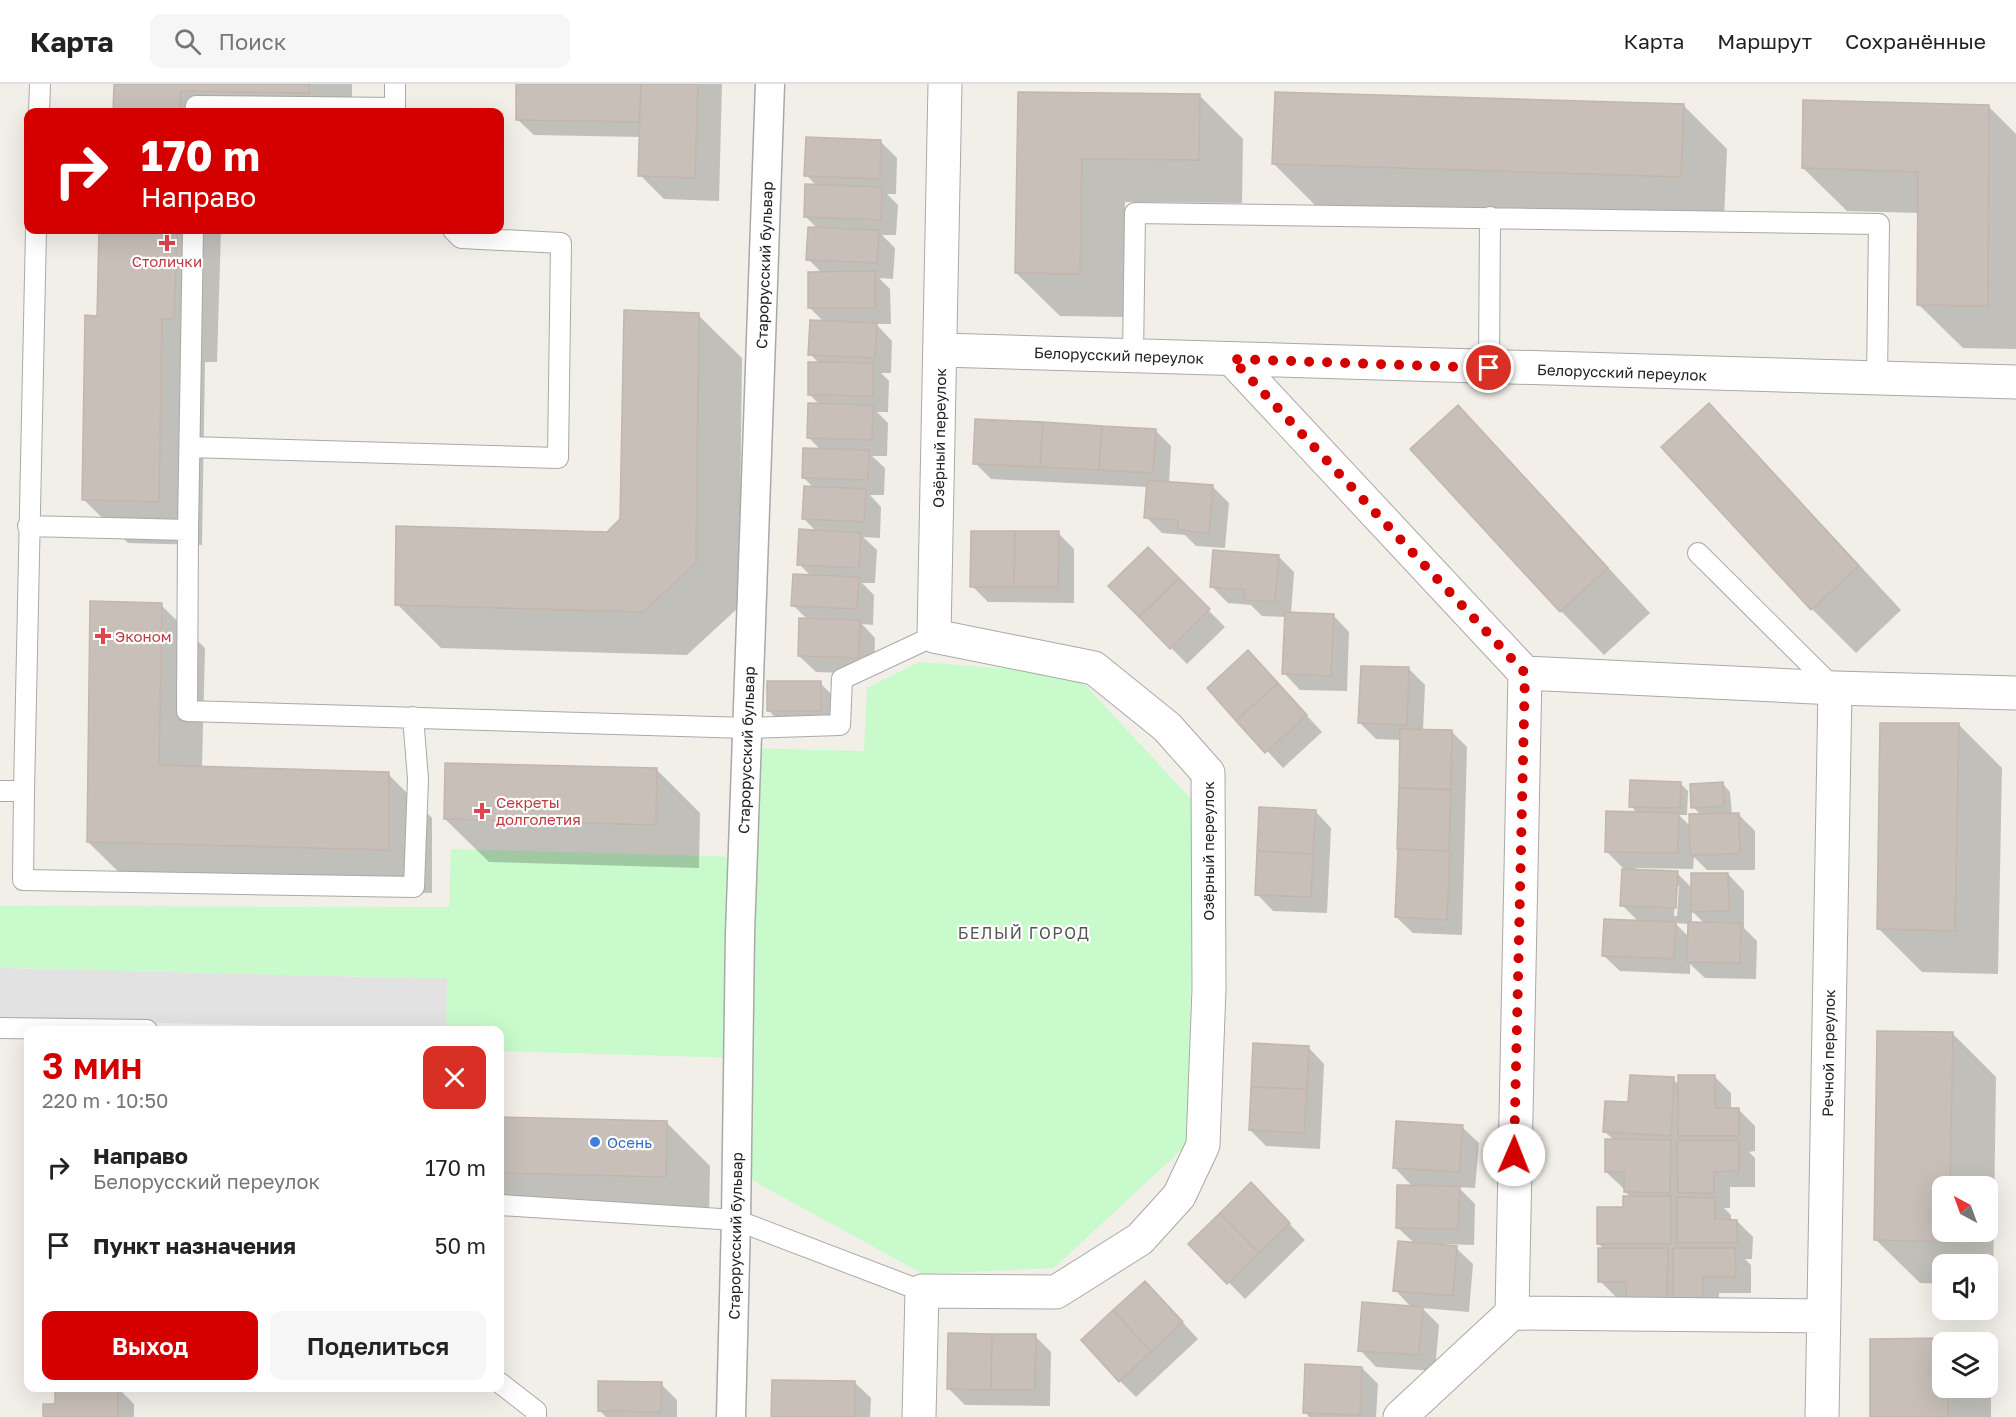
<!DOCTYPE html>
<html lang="ru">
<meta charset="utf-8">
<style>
:root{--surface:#fff;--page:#f6f6f6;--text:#222;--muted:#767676;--line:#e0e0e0;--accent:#d40000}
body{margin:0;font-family:"Golos Text",sans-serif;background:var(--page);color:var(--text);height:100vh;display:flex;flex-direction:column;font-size:22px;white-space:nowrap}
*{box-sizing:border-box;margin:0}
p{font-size:20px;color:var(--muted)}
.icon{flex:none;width:33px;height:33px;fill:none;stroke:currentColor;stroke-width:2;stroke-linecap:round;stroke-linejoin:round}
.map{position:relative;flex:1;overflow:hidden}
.side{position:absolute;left:24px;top:942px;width:480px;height:366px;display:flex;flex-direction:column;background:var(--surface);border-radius:12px;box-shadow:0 6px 24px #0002}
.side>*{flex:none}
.banner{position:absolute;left:24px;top:24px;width:480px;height:126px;border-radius:12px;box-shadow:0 6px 24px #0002;background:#d40000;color:#fff;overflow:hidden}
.needle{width:39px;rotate:319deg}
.controls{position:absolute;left:1932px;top:1092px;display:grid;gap:12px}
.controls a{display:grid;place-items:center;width:66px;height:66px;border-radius:12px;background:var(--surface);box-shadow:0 6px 24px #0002;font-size:30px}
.pin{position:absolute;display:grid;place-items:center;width:51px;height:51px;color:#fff;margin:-26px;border:3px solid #fff;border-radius:50%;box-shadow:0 2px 6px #0007}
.me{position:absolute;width:66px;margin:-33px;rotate:1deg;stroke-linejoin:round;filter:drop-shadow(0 0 4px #0008)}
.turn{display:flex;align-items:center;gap:21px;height:126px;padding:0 18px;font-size:27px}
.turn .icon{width:78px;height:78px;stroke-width:2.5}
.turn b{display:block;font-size:42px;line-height:51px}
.round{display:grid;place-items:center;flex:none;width:63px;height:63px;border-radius:12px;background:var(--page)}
.summary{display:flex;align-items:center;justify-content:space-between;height:102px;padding:0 18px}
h1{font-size:36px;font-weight:600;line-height:45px;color:var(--accent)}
.button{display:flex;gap:12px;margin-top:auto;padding:12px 18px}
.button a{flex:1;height:69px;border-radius:12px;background:var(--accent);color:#fff;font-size:24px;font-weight:600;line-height:69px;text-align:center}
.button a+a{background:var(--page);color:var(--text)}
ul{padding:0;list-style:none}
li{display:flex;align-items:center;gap:18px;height:78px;padding:0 18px}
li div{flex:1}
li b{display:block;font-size:22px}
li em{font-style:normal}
header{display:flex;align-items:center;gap:36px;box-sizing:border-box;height:84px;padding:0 30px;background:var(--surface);border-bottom:2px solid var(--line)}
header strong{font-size:28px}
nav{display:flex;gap:33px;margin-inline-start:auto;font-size:21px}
.search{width:420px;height:54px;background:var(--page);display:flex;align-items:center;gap:15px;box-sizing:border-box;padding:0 21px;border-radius:12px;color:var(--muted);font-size:22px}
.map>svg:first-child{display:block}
</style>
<header>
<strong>Карта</strong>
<div class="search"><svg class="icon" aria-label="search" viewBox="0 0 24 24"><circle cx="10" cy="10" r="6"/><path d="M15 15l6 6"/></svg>Поиск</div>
<nav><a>Карта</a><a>Маршрут</a><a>Сохранённые</a></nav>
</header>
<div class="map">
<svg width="2016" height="1333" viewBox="0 0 2016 1333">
<rect width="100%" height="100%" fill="#f2efe9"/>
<!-- park -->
<path fill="#c8facc" d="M919,578l156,12 119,128 -6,342 -134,124 -131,6 -184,-101v-115l-239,-7v-21h-55l2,-51 -447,-11v-62l449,1 2,-58 293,8 2,-109 118,3 3,-63z"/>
<!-- parking -->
<path fill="#e2e2e2" d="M0,884l447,11 -1,51 -446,-11z"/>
<!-- shadow -->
<path fill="#0003" fill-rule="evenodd" d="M116,0h236v28h-237z
M517,0h205l-3,117 -55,-2 -24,-24 1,-38 -107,-2 -17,-16z
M1020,9l180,3 43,43 -1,64 -117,-1 -2,115 -63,-1 -44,-43z
M1684,22l43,43 -3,71 -407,-13 -43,-43z
M1988,22l28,28v215l-53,-1 -44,-43v-92l-72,-2 -44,-43z
M881,58l16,16 -1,36h-9l11,11 -2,30h-14l13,13 -2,31 -14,-1 11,11 1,35h-15l16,17 -1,32h-10l8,8 -1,31h-11l11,11 -1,33h-15l13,12 -1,27h-14l11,12 -1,31 -17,-1 14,13 -2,33h-13l12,12 -1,30 -11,-1 13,14 -1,36 -58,-2 -17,-16 9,-36 -15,-15 18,-29 -12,-12 18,-32 -13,-13 10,-31 -10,-10 17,-28 -13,-13 12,-32 -11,-11 10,-31 -9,-9 14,-32 -14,-14 12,-35 -14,-14 10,-30 -13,-13 12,-30 -11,-11z
M100,146h121l-4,132h-12l-3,183 -74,-2 -44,-43 14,-183z
M698,231l44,43 -3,249 -52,48 -246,-7 -44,-44 211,-71 14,-14z
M1708,321l44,44 149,161 -45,43 -44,-44 -149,-162z
M1458,323l43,44 149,162 -46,42 -43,-44 -149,-161z
M1155,346l16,16 -2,37 43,3 17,17 -4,45 -29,-2 -11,-11 -23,-2 -16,-16 2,-30 -157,-8 -16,-16z
M1058,449l16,16v54l-86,-1 -16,-16z
M1148,465l77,78 -38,37 -77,-78z
M1278,472l16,16 -3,42 42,1 16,17 -2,59 -47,-1 -16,-17 2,-56 -24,-1 -11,-11 -23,-2 -16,-16z
M161,521l44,43 -3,120 186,6 44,44v75l-300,-8 -44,-43z
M1264,585l58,63 -39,36 -74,-80z
M1409,585l16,16 -2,46h28l16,16 -5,188 -49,-2 -17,-16 5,-177 -25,-1 -16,-16z
M820,599l16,16v28h-51l-16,-16z
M1958,640l44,44 -4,206 -76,-2 -43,-43z
M657,686l43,43 -1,55 -210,-6 -44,-43z
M1680,699l8,8 -1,24h-8l12,12 10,-12 -8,-8 30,-23 7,8 2,23h7l16,16v39h-48l-13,-13 -1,12 -57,-1v3l41,2 15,15 36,-14 16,17v37l13,13 -1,38 -51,-1 -15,-14v10l-70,-3 -17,-16 36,-33 -17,-17 3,-35 -18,-18 31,-38 -7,-8zM1676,802h3l-2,30h-3zM1692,827l13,13h-13zM1675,839l14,1v13z
M1315,727l16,17 -4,85 -54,-2 -16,-17z
M1952,949l44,44 -3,208h-5v-21h-46v20l-22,-1 -44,-43zM1942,1102h46v46h-46z
M1308,963l16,17 -4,85 -54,-3 -16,-16z
M1714,992l17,17v17h8l16,16v25l-6,1 6,6v29h-25v21h-6l7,7v6h6l16,16 -1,22h-7l6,6v28h-32v25l-92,-21h-11l-16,-16 5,-31 -7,-7 27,-34 6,-12 -6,-5v-4h-2l-17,-16 8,-32 -9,-8 25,-28 43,-25 6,6z
M500,1034l167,5 43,43 -1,54 -209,-5z
M1462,1043l17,16 -4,45 -17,-1 17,17 -1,41 -32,-1 -1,3 15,1 17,16 -4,48 -47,-4 17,17 -4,46 -59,-4 -16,-17 52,-42 -17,-18 20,-46 -18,-17 16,-40 -19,-20z
M1251,1100l54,56 -60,59 -54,-55z
M1161,1215l37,40 -62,58 -16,-16z
M1035,1252l16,16 -1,54 -85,-1 -16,-16z
M1872,1256h75l3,2h-8v46h46v-8l3,3v34h-120z
M1362,1284l16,16 -2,33h-67l-4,-5z
M854,1298l17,16 -1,19h-97z
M661,1300l16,16v17h-71l-7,-7z
M57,1304h61l16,16v13h-90l13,-11z"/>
<!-- building -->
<path fill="#c7bfb8" stroke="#c4b6ab" stroke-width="1.5" d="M114,0h195v9l-128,-2 -1,21h-67z
M516,0h125l-2,38 -123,-2z
M641,0h57l-3,94 -57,-2z
M1018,8l182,2 -1,66 -117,-1 -2,115 -65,-1z
M1275,8l409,12 -3,73 -409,-13z
M1803,16l186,5 -1,201 -71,-1 1,-133 -116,-4z
M806,53l75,3 -1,39 -76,-3z
M805,100l77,3 -1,33 -77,-3z
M808,143l71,3 -2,33 -71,-3z
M99,146h78l-3,89h-12l-3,183 -77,-2 3,-185 12,1z
M875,187v37h-67v-36z
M624,226l75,3 -3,250 -53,49 -248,-7 1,-79 211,6 13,-13z
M810,236l67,3 -2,35 -67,-3z
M808,278l65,1v33l-65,-1z
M808,319l65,2 -1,35 -65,-2z
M1709,319l150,163 -48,44 -150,-163z
M1458,321l150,163 -48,44 -150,-163z
M975,335l68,3 -3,45 -67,-3z
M1043,338l59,4 -3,44 -59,-3z
M1102,342l54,3 -3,44 -54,-3z
M803,364l66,2 -1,30 -66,-2z
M1147,396l66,5 -4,48 -31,-3v-10l-34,-2z
M804,402l62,3 -2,33 -62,-3z
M799,445l62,4 -2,35 -62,-3z
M971,447h44l-1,56h-44z
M1015,447h44l-1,56h-44z
M1148,463l31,31 -40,39 -31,-31z
M1213,466l66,5 -4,47 -31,-2 1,-10 -35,-3z
M793,490l66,3 -2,32 -66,-3z
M1179,494l31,31 -40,40 -31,-32z
M90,517l72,2 -3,162 230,7v78l-302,-8z
M1285,528l49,2 -3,62 -49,-2z
M799,534l61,2 -1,38 -61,-2z
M1248,566l30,33 -42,38 -29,-33z
M1361,582l48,1 -2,58 -49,-2z
M767,597h54v30h-54z
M1278,599l29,32 -42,38 -29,-32z
M1880,639h79l-4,208 -78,-2z
M1400,645l52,1 -1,59 -52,-1z
M445,679l212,5 -1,57 -212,-6z
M1630,696l51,2 -1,26 -51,-1z
M1723,698l1,24 -33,2 -1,-24z
M1399,704l52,2 -2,61 -52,-2z
M1259,723l57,3 -3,44 -56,-3z
M1606,727l73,2 -1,40 -73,-1z
M1739,729l1,41 -50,1 -1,-41z
M1398,765l52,2 -3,69 -52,-3z
M1257,767l56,3 -2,43 -56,-2z
M1622,785l56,2 -2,37 -56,-2z
M1691,789h37l1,38 -38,1z
M1604,835l72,3 -2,37 -72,-3z
M1688,838l53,1 -1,40 -53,-1z
M1877,947l76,1 -3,154h-8v46h8v10l-76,-2z
M1253,959l56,3 -2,43 -56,-2z
M1630,991l44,2 -3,59 -68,-4 2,-31 23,1z
M1678,991h37v33h24v28h-61z
M1251,1003l56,2 -3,44 -55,-3z
M500,1033l167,4 -1,56 -166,-4z
M1396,1037l67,4 -4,47 -66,-4z
M1605,1055l66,1 -1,53 -46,-1v-20h-19z
M1677,1056h62v31l-25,1v21h-36z
M1251,1098l39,41 -31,30 -39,-40z
M1397,1101l63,1 -2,43 -62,-1z
M1623,1112h48v48h-74v-37h26z
M1677,1113l38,1v21l22,1v23h-60z
M1220,1129l39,40 -32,31 -39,-40z
M1398,1157l59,5 -4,50 -60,-5z
M1598,1164h70l-1,55h-41v-21h-28z
M1673,1164h62l1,29h-33v25h-30z
M1145,1197l38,41 -32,30 -38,-42z
M1362,1218l61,5 -4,48 -61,-4z
M1113,1226l38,42 -32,30 -38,-42z
M948,1249l44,1 -1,56 -44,-1z
M992,1250h44l-1,56h-44z
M1948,1254v4h-6v46h6v29h-78v-78z
M1305,1280l57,3 -2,48 -57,-2z
M772,1296l83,1v36h-84z
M598,1297l64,1 -1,30 -63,-1z
M55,1304h63v29h-75v-13h12z"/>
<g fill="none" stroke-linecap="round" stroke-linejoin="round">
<defs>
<path id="service" d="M39,28l1,-28
M195,28l1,-6 199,2v-24
M1133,272l2,-143 744,11 -2,155
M1489,284l1,-151
M190,363l368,11 3,-215 -100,-5 -8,-8
M28,442l160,4 -1,181 559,17 94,-3 2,-46 92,-43
M188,446l5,-300
M1698,469l136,135
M0,707h24l12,-561
M24,707l-1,89 391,7 4,-108 -5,-62
M0,944l147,2
M500,1121l236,15 186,71
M500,1299l36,28v6"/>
<path id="pedestrian" d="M731,1333l5,-197 4,-286 30,-850"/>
<path id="minor" d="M941,266l1075,32
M1232,275l293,314 -13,640 -112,104
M1525,589l310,15 181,5
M1512,1229l312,3
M919,1333l3,-126 134,1 84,-53 39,-43 24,-51 6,-156 -1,-216 -41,-46 -73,-59 -160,-32 11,-552
M1822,1333l13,-729"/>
</defs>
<!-- service casing -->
<use href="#service" stroke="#a9a9a9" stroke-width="22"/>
<!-- pedestrian casing -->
<use href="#pedestrian" stroke="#a9a9a9" stroke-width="31"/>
<!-- minor casing -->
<use href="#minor" stroke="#a9a9a9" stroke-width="35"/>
<!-- service -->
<use href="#service" stroke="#fff" stroke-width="20"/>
<!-- pedestrian -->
<use href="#pedestrian" stroke="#fff" stroke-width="28"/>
<!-- minor -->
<use href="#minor" stroke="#fff" stroke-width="33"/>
</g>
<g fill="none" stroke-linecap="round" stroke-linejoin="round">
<!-- route -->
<path stroke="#d40000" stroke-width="10" stroke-dasharray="0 18" d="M1489,284l-257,-9 293,314 -11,482"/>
</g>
<!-- markers -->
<g fill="#e0444e" stroke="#fff" stroke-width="2">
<path d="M164 150h6v6h6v6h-6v6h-6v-6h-6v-6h6z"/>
<path d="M100 543h6v6h6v6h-6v6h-6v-6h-6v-6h6z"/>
<path d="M479 718h6v6h6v6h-6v6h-6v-6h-6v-6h6z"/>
</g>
<circle fill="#3f7fe0" stroke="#fff" stroke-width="2" cx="595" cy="1058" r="6"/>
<g text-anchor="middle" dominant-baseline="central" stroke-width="4.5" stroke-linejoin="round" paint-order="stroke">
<!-- health labels -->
<g font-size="15" fill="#be3a42" stroke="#fff" text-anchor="start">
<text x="167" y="177" text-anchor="middle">Столички</text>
<text x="115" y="552">Эконом</text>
<text x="496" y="718">Секреты<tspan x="496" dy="17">долголетия</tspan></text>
</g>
<!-- street labels -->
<g font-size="15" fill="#222" stroke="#fff">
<text transform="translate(764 181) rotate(-88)">Старорусский бульвар</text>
<text transform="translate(1119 271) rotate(2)">Белорусский переулок</text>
<text transform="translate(1622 288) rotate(2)">Белорусский переулок</text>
<text transform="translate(939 354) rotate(-89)">Озёрный переулок</text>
<text transform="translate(746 666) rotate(-88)">Старорусский бульвар</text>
<text transform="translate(1208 767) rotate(-90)">Озёрный переулок</text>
<text transform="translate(1828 969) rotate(-89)">Речной переулок</text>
<text transform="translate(735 1152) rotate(-89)">Старорусский бульвар</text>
</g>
<!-- shop labels -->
<g font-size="15" fill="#366cbe" stroke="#fff" text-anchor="start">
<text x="607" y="1058">Осень</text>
</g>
<!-- neighbourhood labels -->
<g font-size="16" letter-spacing="1.5" fill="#555" stroke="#fff">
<text x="1024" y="849">БЕЛЫЙ ГОРОД</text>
</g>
</g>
</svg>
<div class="controls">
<a><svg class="needle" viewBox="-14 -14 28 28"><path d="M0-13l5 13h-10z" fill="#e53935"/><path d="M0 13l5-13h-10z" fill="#767676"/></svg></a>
<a><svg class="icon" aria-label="sound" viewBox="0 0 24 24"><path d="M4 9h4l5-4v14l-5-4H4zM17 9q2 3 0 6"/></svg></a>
<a><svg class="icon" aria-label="layers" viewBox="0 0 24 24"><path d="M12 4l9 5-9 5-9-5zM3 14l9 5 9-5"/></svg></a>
</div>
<div class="pin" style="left:1489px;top:284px;background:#d93025"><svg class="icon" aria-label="arrive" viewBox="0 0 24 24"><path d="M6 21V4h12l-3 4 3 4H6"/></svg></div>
<svg class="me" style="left:1514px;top:1071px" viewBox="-20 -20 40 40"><circle r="19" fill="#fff"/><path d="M0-13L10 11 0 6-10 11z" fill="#d40000"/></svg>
<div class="banner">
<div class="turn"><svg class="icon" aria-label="right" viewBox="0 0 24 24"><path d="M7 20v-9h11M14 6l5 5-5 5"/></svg><div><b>170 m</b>Направо</div></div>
</div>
<section class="side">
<div class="summary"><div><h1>3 мин</h1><p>220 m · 10:50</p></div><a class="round" style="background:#d93025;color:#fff"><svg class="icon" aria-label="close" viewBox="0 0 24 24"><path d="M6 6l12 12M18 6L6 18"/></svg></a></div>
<ul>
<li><svg class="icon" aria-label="right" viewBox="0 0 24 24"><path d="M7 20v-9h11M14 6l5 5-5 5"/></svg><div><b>Направо</b><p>Белорусский переулок</p></div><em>170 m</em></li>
<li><svg class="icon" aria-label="arrive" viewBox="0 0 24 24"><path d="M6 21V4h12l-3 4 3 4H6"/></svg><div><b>Пункт назначения</b></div><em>50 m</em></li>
</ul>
<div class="button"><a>Выход</a><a>Поделиться</a></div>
</section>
</div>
